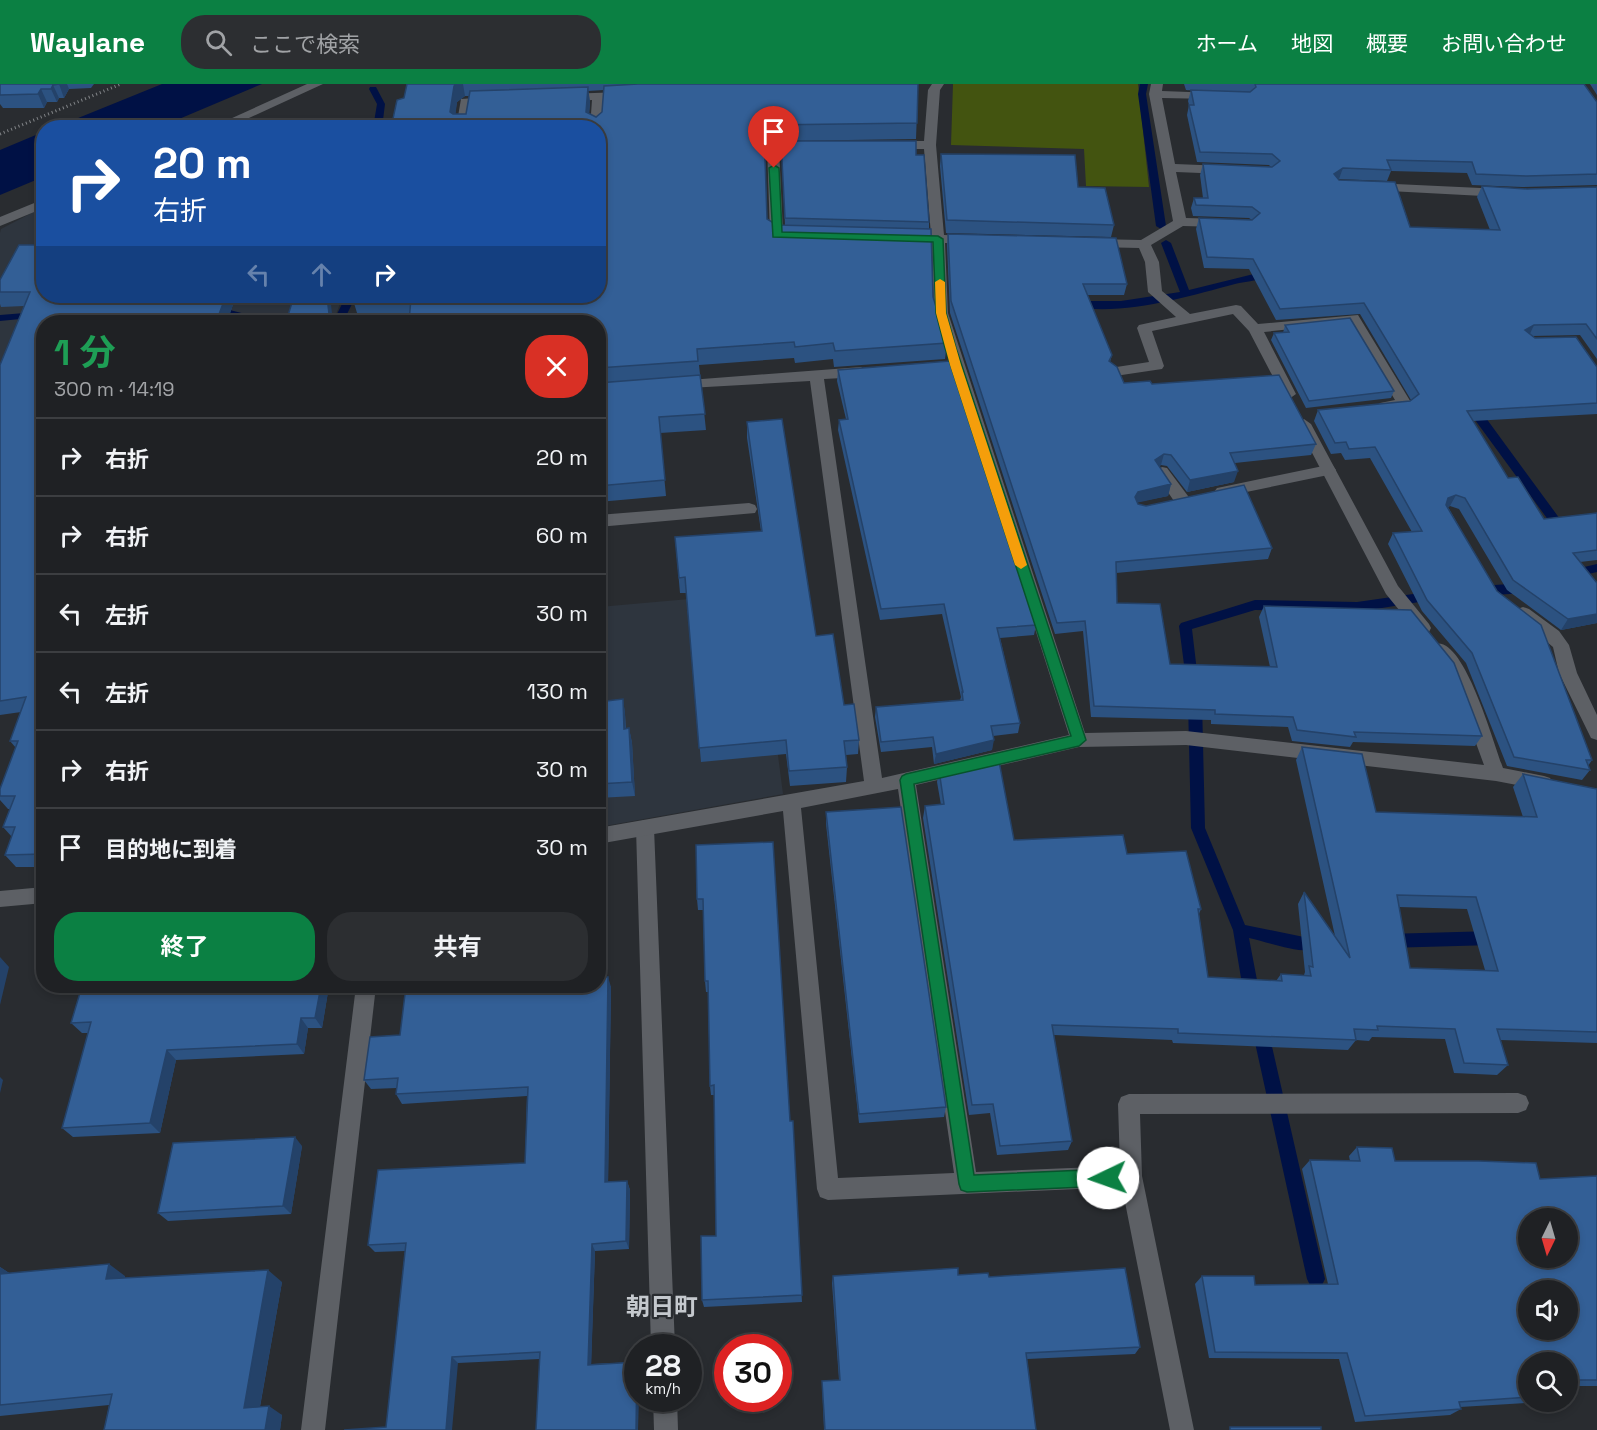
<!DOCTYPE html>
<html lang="ja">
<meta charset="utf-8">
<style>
:root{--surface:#1f2124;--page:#2c2e31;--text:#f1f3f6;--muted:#a1a3a6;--line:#3c3e41;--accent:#0b8043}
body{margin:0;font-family:"Space Grotesk","Noto Sans JP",sans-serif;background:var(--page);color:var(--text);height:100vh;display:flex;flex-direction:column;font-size:22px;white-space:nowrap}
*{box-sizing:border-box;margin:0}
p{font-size:20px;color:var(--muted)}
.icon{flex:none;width:33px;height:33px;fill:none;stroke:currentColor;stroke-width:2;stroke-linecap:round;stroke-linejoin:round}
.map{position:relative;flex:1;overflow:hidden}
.details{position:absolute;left:36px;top:231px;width:570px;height:678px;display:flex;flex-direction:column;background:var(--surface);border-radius:24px;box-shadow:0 3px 9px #0003,0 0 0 2px var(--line)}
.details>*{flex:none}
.hud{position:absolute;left:36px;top:36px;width:570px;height:183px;border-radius:24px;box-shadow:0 3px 9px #0003,0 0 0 2px var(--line);background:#1a4fa0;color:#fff;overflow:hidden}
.needle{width:39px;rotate:185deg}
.buttons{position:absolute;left:1518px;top:1124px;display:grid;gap:12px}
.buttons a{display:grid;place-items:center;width:60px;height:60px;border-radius:50%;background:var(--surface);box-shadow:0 3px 9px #0003,0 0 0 2px var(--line);font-size:30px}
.speed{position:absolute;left:624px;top:1250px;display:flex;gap:12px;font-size:30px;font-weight:700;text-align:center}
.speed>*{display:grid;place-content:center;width:78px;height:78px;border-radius:50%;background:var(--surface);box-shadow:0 3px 9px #0003,0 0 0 2px var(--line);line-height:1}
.speed small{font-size:15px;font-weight:400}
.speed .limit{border:9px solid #d22;background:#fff;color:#111}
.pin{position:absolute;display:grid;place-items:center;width:51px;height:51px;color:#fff;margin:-62px -26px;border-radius:50% 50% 50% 0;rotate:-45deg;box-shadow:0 0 6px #0007}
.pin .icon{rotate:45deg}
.me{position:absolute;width:66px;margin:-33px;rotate:267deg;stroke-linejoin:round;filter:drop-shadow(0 0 4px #0008)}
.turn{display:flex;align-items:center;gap:21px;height:126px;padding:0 18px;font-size:27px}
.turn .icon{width:78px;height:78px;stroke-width:2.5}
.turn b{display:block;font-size:42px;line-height:51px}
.lanes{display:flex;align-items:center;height:57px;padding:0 18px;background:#0003;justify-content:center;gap:30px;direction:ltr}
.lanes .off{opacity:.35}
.round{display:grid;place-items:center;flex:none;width:63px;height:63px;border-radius:24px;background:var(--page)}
.summary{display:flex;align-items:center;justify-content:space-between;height:102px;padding:0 18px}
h1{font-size:36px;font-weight:700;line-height:45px;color:#1e9e55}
.action{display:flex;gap:12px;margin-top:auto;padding:12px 18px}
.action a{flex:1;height:69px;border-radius:24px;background:var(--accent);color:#fff;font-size:24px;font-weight:700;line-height:69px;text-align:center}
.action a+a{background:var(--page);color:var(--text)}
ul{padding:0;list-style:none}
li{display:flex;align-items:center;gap:18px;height:78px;padding:0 18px;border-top:2px solid var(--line)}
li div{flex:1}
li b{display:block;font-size:22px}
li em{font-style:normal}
header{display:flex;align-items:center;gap:36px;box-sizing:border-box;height:84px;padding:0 30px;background:var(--accent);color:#fff}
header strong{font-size:28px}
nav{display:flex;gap:33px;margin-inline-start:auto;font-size:21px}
.search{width:420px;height:54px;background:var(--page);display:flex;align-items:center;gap:15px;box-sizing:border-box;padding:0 21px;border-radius:24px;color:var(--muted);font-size:22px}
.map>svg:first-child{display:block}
</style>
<header>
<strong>Waylane</strong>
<div class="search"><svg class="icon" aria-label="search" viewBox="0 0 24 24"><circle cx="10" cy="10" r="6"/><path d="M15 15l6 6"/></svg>ここで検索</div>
<nav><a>ホーム</a><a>地図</a><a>概要</a><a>お問い合わせ</a></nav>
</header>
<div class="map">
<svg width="1597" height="1346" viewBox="0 0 1597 1346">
<rect width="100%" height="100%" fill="#292c30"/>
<!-- built -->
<path fill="#2e353e" d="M43,123l1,89h299l-10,26h-105l-86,-5 -98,5 -44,148v-237l1,-4z
M757,509l26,201 -184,33v-220z"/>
<!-- green -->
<path fill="#435410" d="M953,0h185l11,103 -63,-1 -2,-37 -133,-4z"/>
<!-- water -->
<path fill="#001145" d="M162,0h100l-102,43h-104z
M43,48v45l-43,18v-45z"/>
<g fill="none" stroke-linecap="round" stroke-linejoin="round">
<!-- stream -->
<path fill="#001145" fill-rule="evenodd" d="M1140,0h8l-2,10 20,132 -5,3 -5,-3 -18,-132z
M370,3h6l9,17 -3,24h-9l4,-24 -8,-15z
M1166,156l5,3 18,47 81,-20 5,3c-9,7 -28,8 -40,11 -49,13 -114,33 -165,22v-4l4,-1h47l59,-9 -19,-49z
M346,212h10l-13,26h-10z
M212,225h14l43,11 1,2h-16l-28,-7 -18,-1v-4z
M37,228l5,3 -1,2 -41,4v-6z
M1471,318l4,1 93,127 2,3 -2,3h-8l-93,-127v-6z
M1597,480v8l-26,6 -6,-4 2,-3z
M1524,499l6,5 -6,5 -44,3 -6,-5 6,-5z
M1434,507l6,5 -2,3 -81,13 -102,-2 -63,19 6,51 -6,5 -6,-5 -7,-54 2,-3 74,-23 102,2z
M1195,613l7,5 3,126 40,97 59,12 20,1 2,5 -2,5c-22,8 -52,-5 -75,-10l11,58 -3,5 -5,2 -5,-2 -3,-5 -11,-66 -42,-102 -3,-126z
M1493,847l5,2 2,5 -2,5 -5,2 -107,3 -5,-2 -2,-5 2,-5 5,-2z
M1260,938l5,2 3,5 57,250 -3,6 -6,3 -6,-3 -3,-6 -55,-250 3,-5z"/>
<!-- path -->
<path stroke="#828588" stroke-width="3" stroke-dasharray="1 3" stroke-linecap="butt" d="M0,50l121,-50"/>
<!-- lane -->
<path fill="#5d6065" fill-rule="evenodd" d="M1374,99l128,6 6,4 -6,4 -132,-7 -2,-3z
M1328,381l5,1 3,4 -3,4 -111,23 -5,-1 -3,-4 3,-4 5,-1z
M1162,383l5,1 21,28 2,4 -2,4h-12l-19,-28 -3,-4z
M1523,523l6,2 30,22 10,14 8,28 20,42v25l-6,-2 -32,-65 -6,-26 -36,-30 -2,-4 2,-4z
M645,736l7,2 2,6 21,519h-24l-15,-519 2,-6z
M653,1314h24l1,32h-24z"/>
<!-- street -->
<path fill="#5d6065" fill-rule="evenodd" d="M307,0h16l-96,44h-17z
M650,0h12l-2,12 -56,4 -2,28 -4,3v-3h-8l2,-28 -26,2 -6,-4 6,-4 84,-3z
M932,0h12l-4,6 -4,55 8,90 28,1 7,4 -7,4 -27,-1 3,70 137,420 101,-2 298,34 -34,-93 -17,-23 2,-5c29,-9 59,101 68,124l41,8 6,2 3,5 -3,5 -6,2 -48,-9 -310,-36 -107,2 -163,38 60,387 144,-6 -2,-62 3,-7 8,-3 389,-1 8,3 3,7 -3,7 -8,3 -378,1 2,62 52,254h-24l-48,-243 -294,13 -8,-3 -3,-8 -34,-378 -185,33v-16l266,-47 -54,-400 -139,8 -2,-3 7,-5 185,-14 7,5 -7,5 -37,2 58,399 187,-43 -135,-422 -2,-70 -23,-1 -7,-4 7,-4 22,1 -7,-86h-32l-6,-4 6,-4h32l4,-51zM898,705l56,384 -116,5 -37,-370z
M1151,0h12l-1,7 54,2 2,2 -6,4 -50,-1 13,66 50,2 6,4 -6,4 -49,-2 10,46 35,1 6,4 -6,4 -38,-1 -32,19 8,17 3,29 28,23 46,-9 5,1 17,18 100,-9 54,89 -2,3 -30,2 -2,-3 2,-3 15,-3 -46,-77 -85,9 32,62 -7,5 -7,-5 -33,-63 -16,-17 -81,17 12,35 -2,3 -47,7 -5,-2 -2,-3 2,-3 39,-6 -12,-34 2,-3 37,-8 -28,-25 -3,-30 -6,-14 -44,-1 -7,-4 7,-4 46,1 32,-19 -24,-127z
M491,13l4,2v4l-24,2 -3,23h-12l5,-29z
M773,57h32l6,4 -6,4h-26l4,83 11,1 2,3 -7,4 -17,-2 -2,-3 -3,-90z
M44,115v9l-44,18v-9z
M1304,335l7,5 87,162 31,38 2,4 -2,4 -6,2 -6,-2 -31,-38 -89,-170z
M749,419l6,2 2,4 -2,4 -157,14v-12z
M44,803v16l-44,4v-16z
M356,902h20l-51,444h-24z"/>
</g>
<!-- wall -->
<path fill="#2c5281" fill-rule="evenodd" d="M0,0h94l-3,4 -22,1 -5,9h-5l-2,4h-10l-3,6h-41l-3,-4z
M407,0h511l-2,55 -135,2 135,14 13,67v7l4,68 14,46 -2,16 -111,8 -1,-8 -38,4 -1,-5 -95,7 7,65 -46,3 6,63 -68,6v-92h2l-2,-31v-57l-188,-8 -52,2 -5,-16 38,-172 13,-30zM604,6l-2,22 -6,5 -7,-3 1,-12 -2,-11zM465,12h4l-3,18h-11l2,-12zM767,57h14l4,84h-8l-10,-6 -2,-74z
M1184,0h400l13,18v83l-75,2 -50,-2 -5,-12 -76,-2 -4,10 -49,-2 72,48 80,3 -13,-33 5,-11 45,3 70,-2v172l-17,-24 -48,1 65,31v47l-124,7 35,57 36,41 53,-6v47l-17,2 17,21v40l-36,7 -54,-40 -48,-81 -9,-3 -2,1 144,253 -4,6 2,4 -8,10 -75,-14 -41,-103 -44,-52 -34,-67 5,-11 19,-1 -42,-74 -25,2 -4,-7 -10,1 -17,-33 4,-11 92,-9 1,-1 -51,-86 -84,6 -27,-51 -45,-1 -8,-39 3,-11 53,2 -3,-2 -56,-2 -2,-8 3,-10h9l-3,-23 3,-11 68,3 -2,-2 -72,-3 -10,-47 2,-10 -1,-4 3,-11 59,2 -64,-2z
M1590,0h7v11z
M941,70l137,33 36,38 -3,12 -165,-4 -6,-67z
M948,150l179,50 -3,11h-37l25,60 -2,7 14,21 28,1 164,60 -5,11 -76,8 -1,19 -47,10 -20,-26 -6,-1 -2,1 12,18 -3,12 -31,6 1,2 134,44 -4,11 -152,14 1,30 53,61 100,3 -11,-50 5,-11 218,130 -7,10 -122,-4 -3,5 -58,-6 -4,-14 -77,-3v-4l-120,-3 -8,-86 -28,3 -105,-321 -3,-68z
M0,196l236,16 -9,26h-183v545h-28l-11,-12 7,-18 -9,-10 7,-18h-2l-8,-9v-11l16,-41 -6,-7 11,-29 -21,3v-350l24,-59 -23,1 -1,-3z
M1285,241l109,66 -3,7 -85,10 -35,-68 3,-7h9z
M838,286l198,255 -2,10 -34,3 20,85 -2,10 -25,3 -1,14 -58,14 -2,-17 -51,5 -6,-35 1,-10 84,-7 1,-3 -19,-83 -62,6 -42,-190 1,-10 7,-1 -9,-38z
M747,338l69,214 43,104 -1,14 -12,1 1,12 -1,15 -56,4 -4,-32 -85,8 -15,-169h-6l-5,-56 86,-6 -14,-93z
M623,615l2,15 1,15 3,-1 3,15 3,53 -37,2v-96z
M1302,663l74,65 147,5 -10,-30 10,-13 74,15v254l-97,-3 8,25 -11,10 -43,-2 -9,-34 -73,-2 -3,4 -13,-1 -8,10 -175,-7 -1,-3 -118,-5 18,106 -4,9 -71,5 -7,-42 -21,2 -46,-297 2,-12 16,-1 -4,-23 2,-12 75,70 113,14 74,55 -2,5 9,63 68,4 5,-7 23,1 1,-3 -7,-68 6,-12 31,44 -39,-176zM1399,823l68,2 18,61 -75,-2z
M826,728l120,295 -2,10 -85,6 -33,-299z
M696,761l94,276 12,181 -98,5 -2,-7 14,-64 -2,-141h-3l-1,-9 -2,-94h-2l-1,-11 -2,-71h-5l-1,-11z
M602,792l2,12v89l7,10 -3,195 19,-1 3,9 -1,59 -34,2 -4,113 46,-2 1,2v34l-98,-39 -82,4 -72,64 19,-176 -30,1 -7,-7 157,-82 2,-67 -125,8 -6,-10 1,-6 -26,1 -7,-9 36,-45 198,-49z
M82,902h247l-7,42h-14l-4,26 -128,6 -16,73 -87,4 -11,-9 26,-95h-6l-11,-10z
M302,1062l-11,68 -123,7 -10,-8z
M1357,1063l38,14 145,18 57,-3v210h-29v-24h-40v39h17l-1,1 -84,5 1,2 -11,6 -95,7 -16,-63 -130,-1 -14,-74 7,-8 53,9 73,-1 -26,-115 8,-9 40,1 -1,-5z
M0,1183l9,6 116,3v2l157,4 -22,125 22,8 -2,15h-176l5,-25 -109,11z
M958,1191l31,2 151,70 -5,7 -108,5 9,71h-212l-2,-49 17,-1 -7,-97 1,-7z"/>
<!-- shaded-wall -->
<path fill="#244269" d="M59,0h8l2,5 -5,9z
M456,0h7l2,12 -8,6 -3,26 -4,-16 4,-26z
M53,1l6,13 -2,4 -6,-13z
M588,3l2,15 -2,26 -2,-16z
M41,5l6,13 -3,6 -6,-14z
M767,41v16l-2,4 -1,-16z
M1343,84l-4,11 -8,6 3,-11z
M226,212h10l-9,26h-11z
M327,212h3l3,26h-6z
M1534,241l-5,11 -4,-6z
M1164,370l-3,11 -9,7 3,-12z
M1238,387l-4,11 -47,10 3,-12z
M1171,400l-3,12 -32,7 -1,-6 3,-5z
M1456,411l-6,11 -7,3 5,-11z
M1597,530v9l-36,7 7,-11z
M623,615l2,15 1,30 -2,-15z
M629,644l3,15 3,53 -3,-14z
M994,656l-2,10 -58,14 2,-10z
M602,792l2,12 -1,100 -2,-11z
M0,873l9,10 -9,38z
M608,893l3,10 -3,204 -3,-9z
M321,902h8l-7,42 -7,-10z
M301,934l7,10 -4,26 -7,-10z
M167,966l9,10 -16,73 -10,-10z
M0,993l3,3 -3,13z
M295,1053l7,9 -11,68 -8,-8z
M627,1097l3,9 -1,59 -3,-8z
M592,1160l3,7 -4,120 -3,-6z
M109,1180l16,12 -2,14 -17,-11z
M0,1183l14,9 -14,3z
M268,1186l14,12 -24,135 -14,-9z
M452,1273l6,6 -6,67h-6z
M637,1278l1,2v34h1l-1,32h-2z
M269,1322l13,9 -2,15h-15z"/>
<!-- building -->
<path fill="#335f96" stroke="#244269" stroke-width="1.5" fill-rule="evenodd" d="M0,0h59l-6,1 -2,4h-10l-3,5 -38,1z
M407,0h49l-2,2 -4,26 3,2h13l4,-23 118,-4 -2,25 10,5 6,-5 2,-26 34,-2h280l-1,39 -150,2 -3,4 3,90 10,6 154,4 2,68 14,46 -112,8 -2,-8 -38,4 -1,-5 -97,7 1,12 -100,7v-46h-189l2,-24 -58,2 1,-4h244v-168h-207l6,-28 7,-2z
M1255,0h329l13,18v72l-70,2 -51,-2 -4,-12 -85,-2 4,10 -48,-2 -9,6 5,6 56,2 15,45 90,3 -18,-44 45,3 70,-2v152l-11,-15 -52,1 -9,5 10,8 41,-1 21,30v36l-130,8 41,67 10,-1 26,42 53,-6v37l-24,3 24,30v31l-29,5 -55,-39 -48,-82 -9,-3 -8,3 -2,7 51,86 44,34 51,135h-6l4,10 -76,-13 -42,-104 -45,-53 -34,-67 29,-2 -47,-84 -26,2 -3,-7 -11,1 -17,-33 92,-9 9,-7 -55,-91 -84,6 -27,-50 -46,-2 -8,-39 53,2 8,-7 -8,-6 -56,-2 -2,-7h14l-5,-34 69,3 8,-6 -8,-7 -72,-2 -11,-47h5l-3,-15 59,2 6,-5z
M781,57h135v14h8l5,67 -144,-4z
M941,70l134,1 3,32 27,1 9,37 -167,-5z
M948,150l168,4 11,46h-44l29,71 -3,6 8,6 7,16 26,-2 2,3 127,-9 37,69 -86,9 8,18 -48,9 -19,-25 -7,-1 -9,6 16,24 -33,8 -3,5 3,7 8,2 98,-21 28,63 -156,14 1,41 43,1 10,60 107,3 -13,-61 147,4 43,53 28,73 -128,-4 2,5 -59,-7 -4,-13 -78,-3v-4l-121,-4 -9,-85 -28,2 -106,-322z
M19,161h25v51h182l-10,26h-172v532l-39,1 10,-28h-12l12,-31h-15v-7l18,-48h-8l16,-44 -26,4v-336l30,-73h-30v-12z
M294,212h33l2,18 -2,8h-41z
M1350,234l44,73 -85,10 -35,-68 15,-1 -4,-7z
M950,277l86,264 -39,3 23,95 -29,3 3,14 -58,14 -3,-17 -52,5 -5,-35 87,-7 -1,-8h1l-19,-88 -63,5 -42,-189 9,-1 -10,-49z
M700,291l5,39 -46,3 6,63 -67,6v-76h2l-2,-27z
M782,335l34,217 17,-2 11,71 10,-1 5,36 -15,1 3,26 -58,4 -3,-31 -87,8 -14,-171 -6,1 -4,-41 87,-6 -15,-109z
M623,615l1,30 5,-1 3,54 -34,2v-82z
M1302,663l60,7 14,58 161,5 -14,-43 74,15v243l-100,-3 11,36 -44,-2 -9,-34 -78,-3 1,4 -24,-1 2,11 -178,-7v-4l-126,-4 20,116 -72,5 -7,-42 -21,1 -47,-299 19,-2 -5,-34 59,-14 16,84 109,-5 4,19 59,-3 15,58h-3l10,68 74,4 -1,-7 30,2 -2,-10 4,1 -9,-75 46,66zM1397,811l79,2 22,74 -88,-3z
M901,723l45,300 -87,7 -33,-302z
M773,758l17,279h3l9,174 -100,5 -1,-64h15l-2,-151 -4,1 -2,-105h-3l-2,-82h-6l-1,-54z
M602,792l-1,101h7l-3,205 22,-1 -1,60 -34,3 -4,121 49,-3 -1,68h-100l4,-78 -88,5 -6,73h-102l42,-3 20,-184 -38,2 10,-75 147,-7 3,-76 -132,7 2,-16 -34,2 6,-43 30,-2 6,-49h192v-109z
M82,902h239l-6,32h-14l-4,26 -130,6 -17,73 -88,5 29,-106 -20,1z
M295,1053l-12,69 -125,7 15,-70z
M1357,1063l35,1 3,13h84l57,2 4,16 57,-3v204h-29v-18h-40v35l-69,5 2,7 -96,7 -18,-63 -132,-1 -13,-76h52l1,9 83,-1 -28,-124 50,1zM1528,1134h40v39h-40zM1528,1206h40v39h-40z
M109,1180l-3,15 162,-9 -24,138 25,-2 -4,24h-161l8,-36 -112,11v-131z
M958,1184v7l30,-2 1,4 136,-9 15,79 -114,6 10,77h-211l-3,-49 18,-1 -7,-104z
M1230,1343h91v3h-91z"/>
<!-- route -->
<path fill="#0b8043" stroke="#07532c" stroke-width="1.5" d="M774,81l5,3 3,64 156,4 5,3 3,74 10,35 130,392 -7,6 -165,38 60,391 134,-6 6,3 2,6 -2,5 -6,3 -141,6 -6,-2 -2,-6 -59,-404 2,-4 4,-2 165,-38 -126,-388 -9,-35 -3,-71 -160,-5 -4,-69z"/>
<!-- slow -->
<path fill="#f59e0b" d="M940,195l5,3 1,31 15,52 66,200 -6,4 -6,-4 -65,-200 -14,-52 -1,-31z"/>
<g text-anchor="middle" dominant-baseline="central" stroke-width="4.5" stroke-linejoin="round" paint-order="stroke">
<!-- near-quarter labels -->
<g font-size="24" font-weight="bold" fill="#c5c9ce" stroke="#292c30">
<text x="662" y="1222">朝日町</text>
</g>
</g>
</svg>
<div class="buttons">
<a><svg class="needle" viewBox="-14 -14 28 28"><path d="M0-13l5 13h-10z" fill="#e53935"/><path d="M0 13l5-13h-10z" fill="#a1a3a6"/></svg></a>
<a><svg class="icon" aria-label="sound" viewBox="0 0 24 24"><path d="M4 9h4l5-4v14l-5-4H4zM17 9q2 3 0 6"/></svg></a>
<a><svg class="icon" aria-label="search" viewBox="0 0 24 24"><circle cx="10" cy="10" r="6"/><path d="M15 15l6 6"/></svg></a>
</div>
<div class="speed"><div>28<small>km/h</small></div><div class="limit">30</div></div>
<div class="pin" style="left:774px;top:84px;background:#d93025"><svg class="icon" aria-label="arrive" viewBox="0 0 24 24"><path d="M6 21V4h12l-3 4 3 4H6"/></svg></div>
<svg class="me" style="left:1108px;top:1094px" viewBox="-20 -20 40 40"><circle r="19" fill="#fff"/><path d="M0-13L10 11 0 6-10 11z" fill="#0b8043"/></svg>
<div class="hud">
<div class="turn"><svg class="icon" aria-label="right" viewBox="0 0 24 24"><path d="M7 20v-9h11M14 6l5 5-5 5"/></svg><div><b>20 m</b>右折</div></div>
<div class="lanes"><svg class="icon off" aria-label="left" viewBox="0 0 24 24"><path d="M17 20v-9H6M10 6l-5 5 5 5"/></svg><svg class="icon off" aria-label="ahead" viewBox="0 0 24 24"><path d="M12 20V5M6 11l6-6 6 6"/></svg><svg class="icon" aria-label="right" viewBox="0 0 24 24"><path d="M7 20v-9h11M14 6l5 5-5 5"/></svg></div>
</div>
<section class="details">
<div class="summary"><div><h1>1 分</h1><p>300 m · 14:19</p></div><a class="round" style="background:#d93025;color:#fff"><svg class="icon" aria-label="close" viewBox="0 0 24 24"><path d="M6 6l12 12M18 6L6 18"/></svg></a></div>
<ul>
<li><svg class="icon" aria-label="right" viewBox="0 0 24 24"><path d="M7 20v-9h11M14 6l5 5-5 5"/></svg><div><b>右折</b></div><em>20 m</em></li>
<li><svg class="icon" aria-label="right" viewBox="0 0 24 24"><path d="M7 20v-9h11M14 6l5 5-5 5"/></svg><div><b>右折</b></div><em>60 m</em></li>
<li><svg class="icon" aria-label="left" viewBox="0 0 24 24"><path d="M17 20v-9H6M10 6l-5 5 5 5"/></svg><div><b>左折</b></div><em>30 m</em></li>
<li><svg class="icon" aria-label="left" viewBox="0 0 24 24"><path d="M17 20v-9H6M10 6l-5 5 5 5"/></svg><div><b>左折</b></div><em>130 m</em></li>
<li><svg class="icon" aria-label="right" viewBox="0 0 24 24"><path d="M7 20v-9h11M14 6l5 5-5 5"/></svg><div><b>右折</b></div><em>30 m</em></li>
<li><svg class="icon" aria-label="arrive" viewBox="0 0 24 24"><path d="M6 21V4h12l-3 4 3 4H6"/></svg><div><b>目的地に到着</b></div><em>30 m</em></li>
</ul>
<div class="action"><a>終了</a><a>共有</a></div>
</section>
</div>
